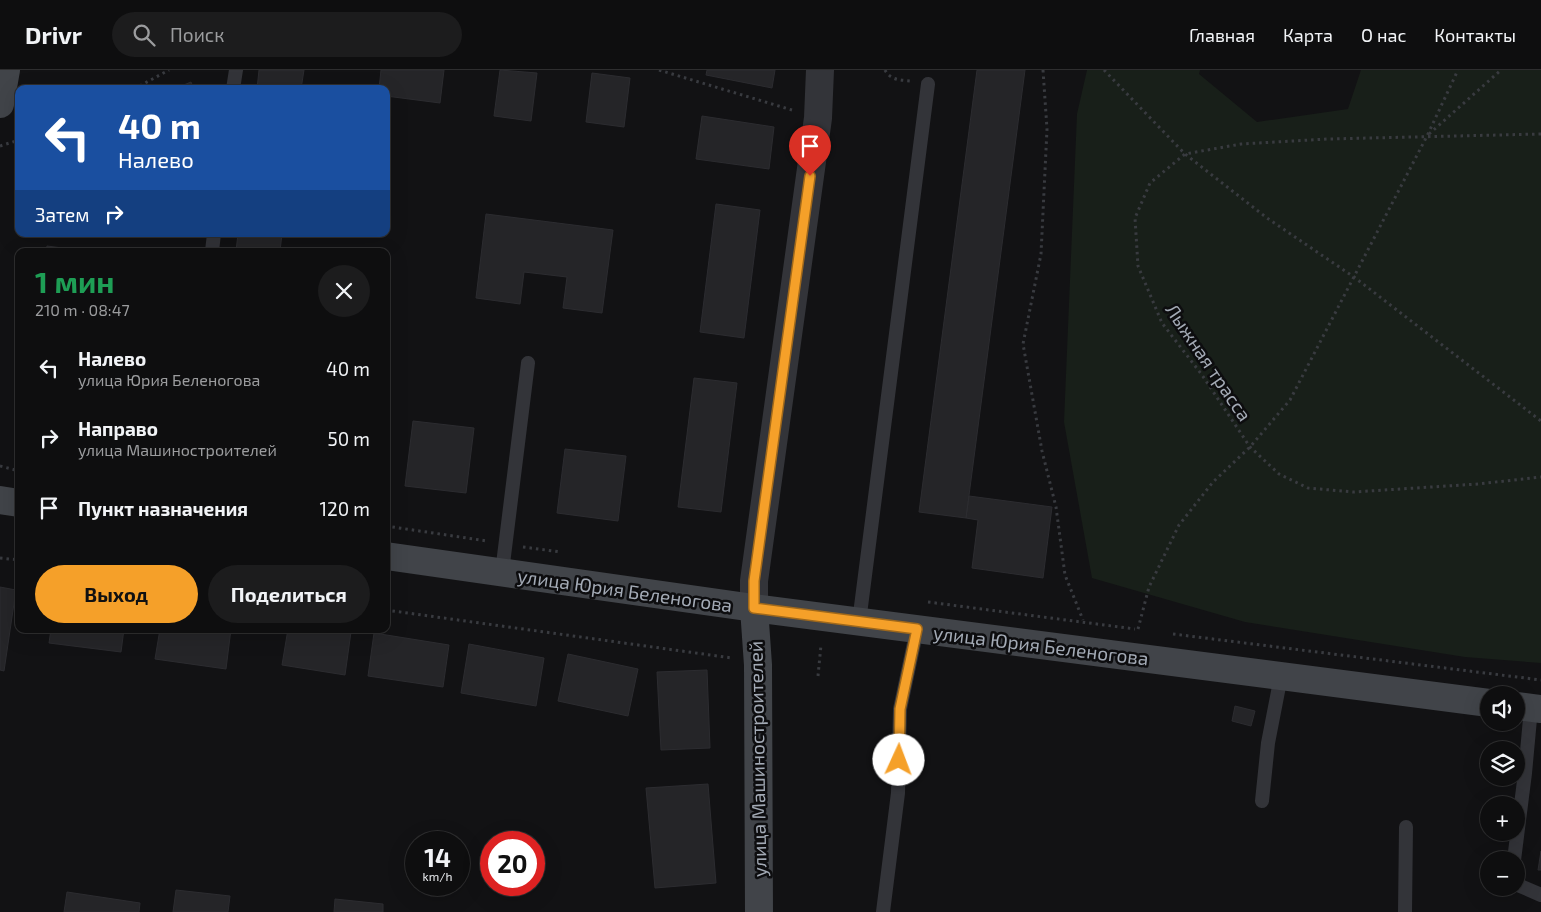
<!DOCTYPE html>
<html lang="ru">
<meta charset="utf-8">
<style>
:root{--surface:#0e0e0f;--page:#1c1c1d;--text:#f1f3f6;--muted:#9b9c9e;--line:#2e2e2f;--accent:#f5a029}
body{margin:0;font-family:"Exo 2",sans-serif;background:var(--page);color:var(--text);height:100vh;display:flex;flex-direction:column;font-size:19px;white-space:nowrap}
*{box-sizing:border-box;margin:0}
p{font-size:16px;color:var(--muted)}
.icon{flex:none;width:28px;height:28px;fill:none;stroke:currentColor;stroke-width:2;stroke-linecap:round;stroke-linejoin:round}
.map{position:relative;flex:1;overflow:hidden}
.drawer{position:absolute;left:15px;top:178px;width:375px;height:385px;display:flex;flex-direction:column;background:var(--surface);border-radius:10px;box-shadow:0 5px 20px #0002,0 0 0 1px var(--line)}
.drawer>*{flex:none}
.top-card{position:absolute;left:15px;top:15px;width:375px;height:152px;border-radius:10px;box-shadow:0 5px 20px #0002,0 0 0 1px var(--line);background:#1a4fa0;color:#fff;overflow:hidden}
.buttons{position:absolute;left:1480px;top:616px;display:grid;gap:10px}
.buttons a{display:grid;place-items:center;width:45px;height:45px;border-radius:50%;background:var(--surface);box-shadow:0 5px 20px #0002,0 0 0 1px var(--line);font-size:25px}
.speed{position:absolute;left:405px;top:761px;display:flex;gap:10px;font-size:25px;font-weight:700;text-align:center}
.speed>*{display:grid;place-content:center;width:65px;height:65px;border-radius:50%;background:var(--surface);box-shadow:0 5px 20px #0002,0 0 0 1px var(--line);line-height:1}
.speed small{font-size:12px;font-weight:400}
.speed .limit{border:8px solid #d22;background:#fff;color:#111}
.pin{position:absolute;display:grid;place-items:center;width:42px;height:42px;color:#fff;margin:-51px -21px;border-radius:50% 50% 50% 0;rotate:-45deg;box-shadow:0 0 5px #0007}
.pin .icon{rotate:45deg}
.me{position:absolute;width:55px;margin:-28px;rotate:2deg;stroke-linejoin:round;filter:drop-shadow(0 0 4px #0008)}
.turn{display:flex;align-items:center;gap:18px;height:105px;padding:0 20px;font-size:22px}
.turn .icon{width:65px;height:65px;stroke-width:2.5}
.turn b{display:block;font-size:35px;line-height:42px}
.then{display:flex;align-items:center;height:48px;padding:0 20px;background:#0003;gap:10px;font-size:19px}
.round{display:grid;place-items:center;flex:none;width:52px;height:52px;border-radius:26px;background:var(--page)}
.summary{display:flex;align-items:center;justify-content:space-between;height:85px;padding:0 20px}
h1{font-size:30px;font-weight:700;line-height:38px;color:#1e9e55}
.button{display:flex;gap:10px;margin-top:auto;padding:10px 20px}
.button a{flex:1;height:58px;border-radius:30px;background:var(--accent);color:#111;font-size:20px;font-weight:700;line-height:58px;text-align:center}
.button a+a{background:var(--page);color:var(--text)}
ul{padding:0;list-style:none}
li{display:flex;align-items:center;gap:15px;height:70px;padding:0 20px}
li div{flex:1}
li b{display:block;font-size:19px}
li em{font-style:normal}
header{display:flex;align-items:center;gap:30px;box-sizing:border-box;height:70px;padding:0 25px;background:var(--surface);border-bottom:1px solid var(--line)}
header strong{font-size:24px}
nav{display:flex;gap:28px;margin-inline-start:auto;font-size:18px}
.search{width:350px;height:45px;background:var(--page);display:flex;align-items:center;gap:12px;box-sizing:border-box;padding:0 18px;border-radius:28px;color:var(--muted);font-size:19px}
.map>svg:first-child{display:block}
</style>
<header>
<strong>Drivr</strong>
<div class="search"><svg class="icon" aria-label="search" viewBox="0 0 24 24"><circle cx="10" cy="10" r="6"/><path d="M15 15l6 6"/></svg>Поиск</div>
<nav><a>Главная</a><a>Карта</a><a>О нас</a><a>Контакты</a></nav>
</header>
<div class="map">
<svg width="1541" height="842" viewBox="0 0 1541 842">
<rect width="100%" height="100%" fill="#121214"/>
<!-- green -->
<path fill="#181f19" d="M1087,0h113l-1,4 58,48 91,-13 13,-39h180v593l-76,-6 -220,-35 -153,-44 -28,-156 13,-308z"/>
<!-- building -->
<path fill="#252528" stroke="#2c2c30" d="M259,0h45l-3,19h-44z
M381,0h63l-4,33 -54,-7v-7h-7z
M500,0l37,3 -6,48 -37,-5z
M707,0h68l-3,18 -66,-13z
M977,0h48l-59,448 -47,-6z
M592,3l38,5 -6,49 -38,-5z
M191,12l3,7h-20z
M702,46l72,11 -5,42 -73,-10z
M716,134l44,6 -16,128 -44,-6z
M486,144l127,16 -11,83 -39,-5 4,-31 -43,-5 -4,32 -44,-6z
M238,164h44l-2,17h-44z
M47,176l39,5h-40z
M694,308l43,5 -16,129 -43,-5z
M413,351l61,7 -8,65 -61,-7z
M565,379l61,7 -8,65 -61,-8z
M969,426l83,11 -9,71 -71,-10 6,-48 -12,-2z
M0,517l16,3 -12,81 -4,-1z
M51,559h73l-3,23 -72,-9z
M160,559h71l-5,40 -71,-10z
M288,559h43l20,3 -6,43 -63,-10z
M374,563l75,12 -6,42 -75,-11z
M469,574l75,14 -8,48 -75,-13z
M568,584l70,15 -10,47 -70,-15z
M707,600l3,78 -49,2 -4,-78z
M1235,636l20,5 -4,15 -19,-5z
M708,714l8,99 -61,5 -9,-100z
M1541,781v19h-3z
M176,820l54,6 -2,16h-55z
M67,822l73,11 -1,9h-75z
M335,829l48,5v8h-49z"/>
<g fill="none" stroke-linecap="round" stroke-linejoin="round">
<!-- path -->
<path stroke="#393b40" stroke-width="3" stroke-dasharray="2.5 4" stroke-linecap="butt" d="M659,0l133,40
M885,0c5,10 15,10 25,11
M1043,0l4,59 -6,125 -18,90 19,107 14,56 9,68 18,45
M1104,0l81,84 82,64 87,59 187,144
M134,19l35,-19
M1429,64l72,-64
M1541,64l-213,5 -87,5 -56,10 -35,29 -15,35 3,48 24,57 40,52 48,72 29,27 29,14 45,4 125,-8 63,-7
M0,76l19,-6
M0,396l19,5
M386,456l101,15
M523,477l38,5
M0,488l19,2
M928,532l207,27
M386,540l346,48
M1138,559l11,-42 30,-62 34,-43 37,-35 40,-47 137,-264 31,-66
M1173,564l368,46
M818,606l3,-31"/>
<!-- lane -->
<path stroke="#333439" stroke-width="14" d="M233,19l3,-19
M212,181l2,-17
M502,502l26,-209
M859,552l69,-538
M1262,731l6,-58 13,-67
M1514,790l11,-87 6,-65
M1516,811l2,4 23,10
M883,842l15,-119 2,-84 17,-80
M1405,842l1,-85"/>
<!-- street -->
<path stroke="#333439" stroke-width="28" d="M754,538v-27l64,-463 2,-48"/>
<!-- secondary -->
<path stroke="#414449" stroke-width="28" d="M0,34l6,-34
M0,430l19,3
M386,486l368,52 735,95
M754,538l4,57 1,247
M1516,636l25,3"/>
</g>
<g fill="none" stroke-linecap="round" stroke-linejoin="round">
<defs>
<path id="route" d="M810,106l-56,405v27l163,21 -17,80 -1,51"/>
</defs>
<!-- route casing -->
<use href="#route" stroke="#9f681b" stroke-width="12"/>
<!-- route -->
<use href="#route" stroke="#f5a029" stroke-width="9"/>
</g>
<g text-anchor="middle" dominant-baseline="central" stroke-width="5" stroke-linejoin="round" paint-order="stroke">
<!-- street labels -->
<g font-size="19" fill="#a3aab5" stroke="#0d0d0f">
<text transform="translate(1209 292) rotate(56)">Лыжная трасса</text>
<text transform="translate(625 520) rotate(8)">улица Юрия Беленогова</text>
<text transform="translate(1041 575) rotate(7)">улица Юрия Беленогова</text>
<text transform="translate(757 689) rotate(-91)">улица Машиностроителей</text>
</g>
</g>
</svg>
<div class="buttons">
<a><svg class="icon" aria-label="sound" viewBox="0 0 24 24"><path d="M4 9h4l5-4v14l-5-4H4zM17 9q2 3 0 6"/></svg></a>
<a><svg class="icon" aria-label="layers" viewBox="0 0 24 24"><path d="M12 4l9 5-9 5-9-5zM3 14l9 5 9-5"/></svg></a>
<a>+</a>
<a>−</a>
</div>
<div class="speed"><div>14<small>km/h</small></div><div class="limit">20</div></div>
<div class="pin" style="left:810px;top:106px;background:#d93025"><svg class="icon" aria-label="arrive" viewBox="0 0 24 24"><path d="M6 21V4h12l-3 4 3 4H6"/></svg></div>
<svg class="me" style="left:899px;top:690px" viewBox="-20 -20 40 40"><circle r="19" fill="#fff"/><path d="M0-13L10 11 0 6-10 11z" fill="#f5a029"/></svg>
<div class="top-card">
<div class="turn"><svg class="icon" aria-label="left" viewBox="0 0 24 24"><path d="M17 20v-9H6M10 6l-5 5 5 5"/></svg><div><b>40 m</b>Налево</div></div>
<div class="then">Затем<svg class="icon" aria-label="right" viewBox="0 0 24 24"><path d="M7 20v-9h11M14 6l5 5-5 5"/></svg></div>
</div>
<section class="drawer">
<div class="summary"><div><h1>1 мин</h1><p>210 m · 08:47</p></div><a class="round"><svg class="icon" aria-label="close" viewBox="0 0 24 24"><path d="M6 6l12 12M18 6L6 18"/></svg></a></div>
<ul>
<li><svg class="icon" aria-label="left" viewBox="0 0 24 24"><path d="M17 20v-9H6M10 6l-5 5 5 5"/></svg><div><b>Налево</b><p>улица Юрия Беленогова</p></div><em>40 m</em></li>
<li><svg class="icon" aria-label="right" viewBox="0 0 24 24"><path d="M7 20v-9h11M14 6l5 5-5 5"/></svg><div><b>Направо</b><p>улица Машиностроителей</p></div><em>50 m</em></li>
<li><svg class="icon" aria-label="arrive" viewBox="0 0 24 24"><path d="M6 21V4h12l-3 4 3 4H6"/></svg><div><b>Пункт назначения</b></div><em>120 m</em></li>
</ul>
<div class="button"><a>Выход</a><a>Поделиться</a></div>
</section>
</div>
